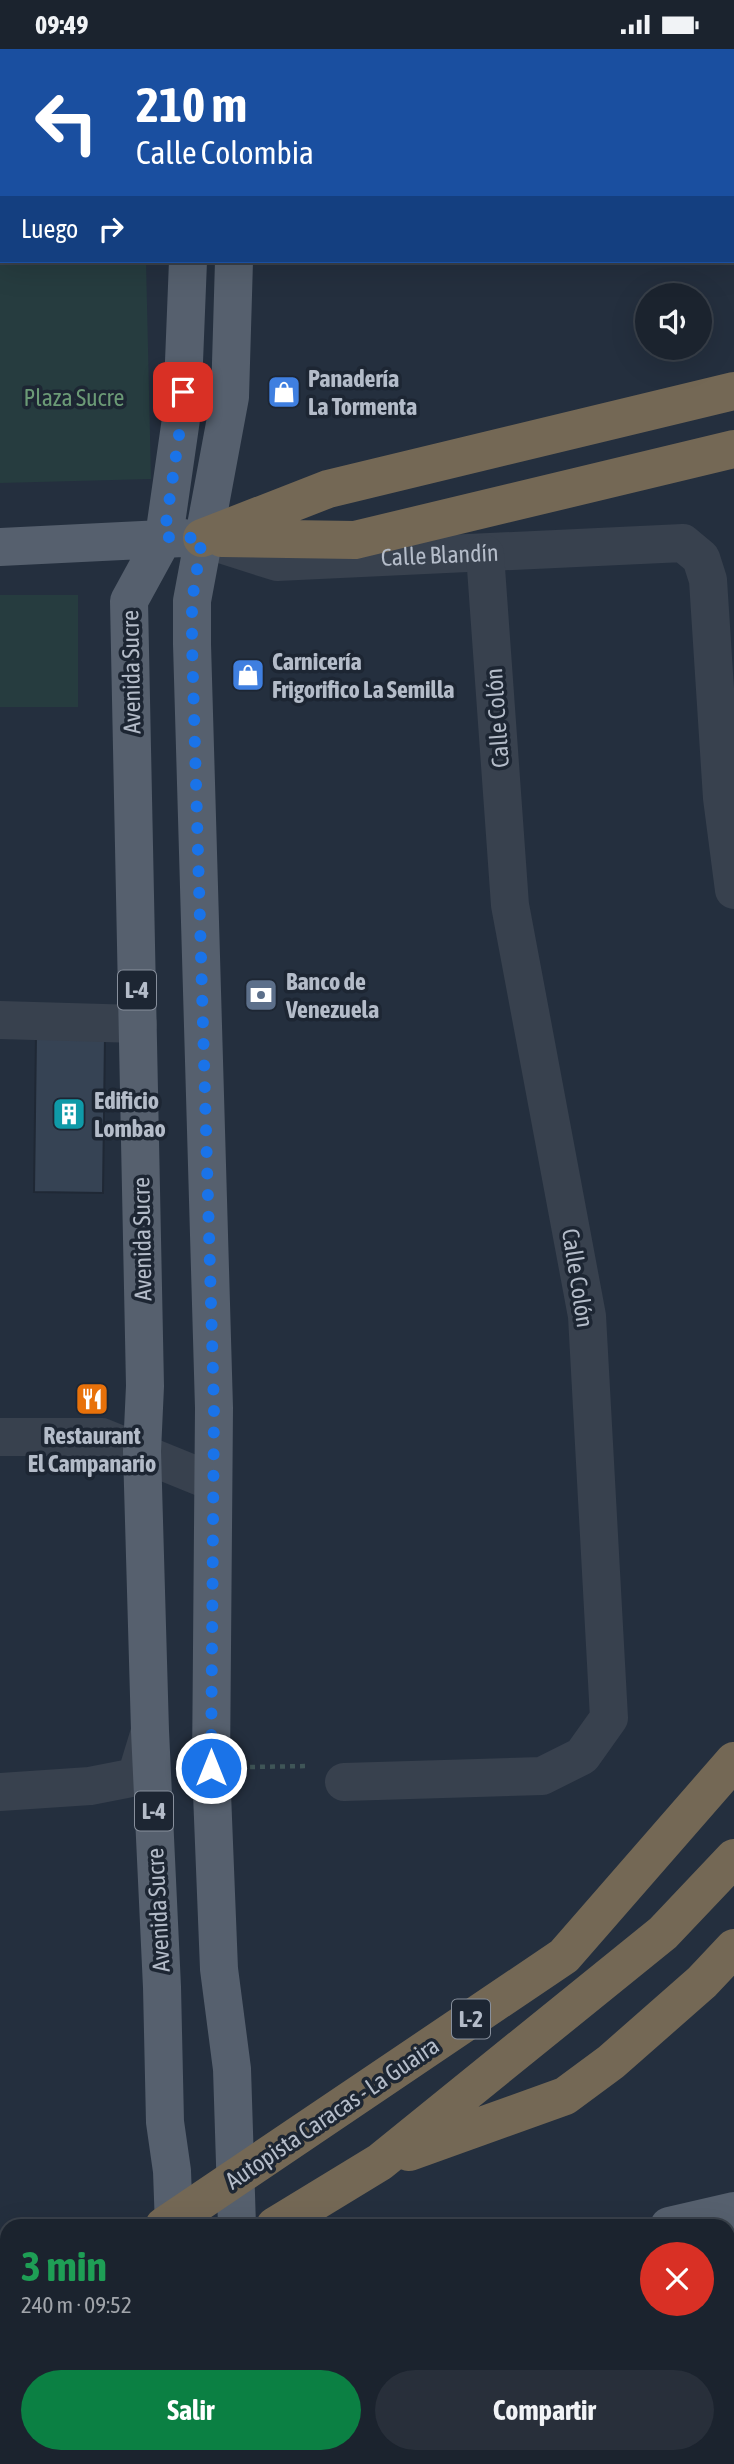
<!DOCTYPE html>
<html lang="es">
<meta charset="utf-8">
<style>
:root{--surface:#1b232e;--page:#282f3a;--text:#f1f3f6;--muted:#a0a4aa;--line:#39404a;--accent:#0b8043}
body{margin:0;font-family:"Asap Condensed",sans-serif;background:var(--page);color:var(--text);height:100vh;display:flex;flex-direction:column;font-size:26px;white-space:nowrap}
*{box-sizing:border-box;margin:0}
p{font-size:23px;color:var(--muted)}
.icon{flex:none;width:38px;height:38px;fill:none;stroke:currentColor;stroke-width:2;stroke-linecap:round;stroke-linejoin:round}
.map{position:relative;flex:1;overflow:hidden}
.panel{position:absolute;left:0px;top:2170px;width:735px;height:245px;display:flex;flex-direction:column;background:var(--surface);border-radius:21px 21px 0 0;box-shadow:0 7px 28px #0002,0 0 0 2px var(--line)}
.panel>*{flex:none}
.guide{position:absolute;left:0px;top:0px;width:735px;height:214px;box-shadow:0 7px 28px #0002,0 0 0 2px var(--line);background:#1a4fa0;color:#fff;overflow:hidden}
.buttons{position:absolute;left:635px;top:234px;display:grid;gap:14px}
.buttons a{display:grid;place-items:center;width:77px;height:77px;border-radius:50%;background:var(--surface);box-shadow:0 7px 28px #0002,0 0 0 2px var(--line);font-size:35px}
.pin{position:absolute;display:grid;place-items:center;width:60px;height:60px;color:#fff;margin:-30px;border-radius:14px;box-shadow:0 4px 10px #0006}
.me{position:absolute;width:77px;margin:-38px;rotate:0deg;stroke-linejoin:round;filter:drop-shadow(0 0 5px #0008)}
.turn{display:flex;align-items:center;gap:24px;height:147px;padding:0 21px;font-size:32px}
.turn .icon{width:91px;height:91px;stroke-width:2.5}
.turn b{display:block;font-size:49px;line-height:60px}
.then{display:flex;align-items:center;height:66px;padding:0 21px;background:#0003;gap:14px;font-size:26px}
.round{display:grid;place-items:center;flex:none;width:74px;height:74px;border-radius:37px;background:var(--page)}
.overview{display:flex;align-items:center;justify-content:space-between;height:119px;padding:0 21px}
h1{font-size:42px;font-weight:700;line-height:52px;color:#1e9e55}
.primary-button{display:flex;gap:14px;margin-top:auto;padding:14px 21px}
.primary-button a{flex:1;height:80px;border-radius:42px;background:var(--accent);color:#fff;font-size:28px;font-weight:700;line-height:80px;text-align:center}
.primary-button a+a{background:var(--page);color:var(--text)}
.status{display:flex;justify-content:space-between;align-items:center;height:49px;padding:0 35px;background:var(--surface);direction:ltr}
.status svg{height:19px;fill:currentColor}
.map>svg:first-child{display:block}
</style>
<div class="status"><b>09:49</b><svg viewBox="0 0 49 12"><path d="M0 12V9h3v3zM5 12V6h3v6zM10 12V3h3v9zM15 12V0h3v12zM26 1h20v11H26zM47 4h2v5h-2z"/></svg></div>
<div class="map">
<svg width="734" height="2415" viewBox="0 0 734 2415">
<rect width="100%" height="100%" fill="#242f3e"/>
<!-- green -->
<path fill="#263c3f" d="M0,126l2,86h144l5,218 -151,4z
M0,546h78v112h-78z"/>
<!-- building -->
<path fill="#364354" stroke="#1f2835" stroke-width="2" d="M36,986l69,1 -2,157 -69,-1z
M734,2312v103h-153l1,-7h146v-95z"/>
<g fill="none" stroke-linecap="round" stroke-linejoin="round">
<!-- path -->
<path stroke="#3f5557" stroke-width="4.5" stroke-dasharray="5 5" stroke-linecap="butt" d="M250,1718l58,-1"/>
<!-- minor -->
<g stroke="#38414e" stroke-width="38">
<path d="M733,180l1,-8"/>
<path id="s1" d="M214,493l63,20 406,-19 18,15 7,22 14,218 12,92"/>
<path d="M0,971l138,4"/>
<path d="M0,1388h102l111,45"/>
<path d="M344,1733l198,-6 40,-20 27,-38 -22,-402 -77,-411 -25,-351"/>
<path d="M0,1743l90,-6 46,-9 14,-46"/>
<path d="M728,2267l6,-2"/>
<path d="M546,2415l3,-7"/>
</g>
<!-- major -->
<path stroke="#56606e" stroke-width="38" d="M198,2l1,-2
M239,2v-2
M234,212l-4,136 -38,204v43l22,764 -3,360 8,201 13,100 5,157
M0,498l183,-9
M174,2177l-2,-55 -7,-49 -3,-135 -12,-256 -8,-280 3,-65 -16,-785 35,-64 18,-125 6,-151
M669,2177l65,-15
M728,2217l6,-2
M183,2408v7
M244,2408v7"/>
<!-- highway -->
<path stroke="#746855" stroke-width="38" d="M202,489l126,-49 406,-98
M222,489l133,2 379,-91
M409,2103l156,-56 46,-34 91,-80 32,-34
M164,2177l400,-270 170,-195
M275,2177l105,-64 283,-229 71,-75
M0,2282l7,-4
M0,2339l7,-4
M5,2415l7,-7"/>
</g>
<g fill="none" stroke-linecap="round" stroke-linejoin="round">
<!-- route -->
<path stroke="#1a73e8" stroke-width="12" stroke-dasharray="0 21.6" d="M183,343l-4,43 -15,102 38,1 -10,63v43l22,764 -3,360"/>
</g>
<!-- icons -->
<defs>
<symbol id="shop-square" viewBox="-11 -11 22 22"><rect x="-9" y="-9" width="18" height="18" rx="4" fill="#3f7fe0" stroke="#1d2633"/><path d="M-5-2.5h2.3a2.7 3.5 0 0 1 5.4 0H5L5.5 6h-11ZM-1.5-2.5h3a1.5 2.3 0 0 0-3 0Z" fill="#fff"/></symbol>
<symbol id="bank-square" viewBox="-11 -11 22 22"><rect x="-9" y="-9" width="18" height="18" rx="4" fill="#5c6f8a" stroke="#1d2633"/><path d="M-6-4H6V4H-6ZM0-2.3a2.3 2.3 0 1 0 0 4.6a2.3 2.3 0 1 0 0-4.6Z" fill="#fff"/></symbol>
<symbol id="building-square" viewBox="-11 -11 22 22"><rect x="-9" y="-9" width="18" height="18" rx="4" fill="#0f9aa8" stroke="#1d2633"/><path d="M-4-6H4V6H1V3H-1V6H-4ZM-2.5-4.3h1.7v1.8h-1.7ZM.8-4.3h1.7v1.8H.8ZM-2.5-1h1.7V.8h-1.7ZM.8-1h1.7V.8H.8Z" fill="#fff"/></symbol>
<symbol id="restaurant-square" viewBox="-11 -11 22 22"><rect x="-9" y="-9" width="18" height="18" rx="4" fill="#e8710a" stroke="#1d2633"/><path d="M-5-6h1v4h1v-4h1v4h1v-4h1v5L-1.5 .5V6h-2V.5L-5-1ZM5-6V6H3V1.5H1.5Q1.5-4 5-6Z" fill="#fff"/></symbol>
</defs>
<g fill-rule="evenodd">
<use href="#shop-square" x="265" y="324" width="38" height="38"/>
<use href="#shop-square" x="229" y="607" width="38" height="38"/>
<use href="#bank-square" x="242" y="927" width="38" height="38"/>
<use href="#building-square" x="50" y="1046" width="38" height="38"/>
<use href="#restaurant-square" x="73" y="1331" width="38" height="38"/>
</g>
<g text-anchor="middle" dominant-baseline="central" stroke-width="7" stroke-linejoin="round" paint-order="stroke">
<!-- shield labels -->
<g fill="#1d2633" stroke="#878f9c" stroke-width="2">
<rect x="118" y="921.5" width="38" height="39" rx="5"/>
<rect x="135" y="1742.5" width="38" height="39" rx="5"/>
<rect x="452" y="1950.5" width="38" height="39" rx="5"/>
</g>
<g font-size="23" font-weight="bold" fill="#b4bcc9">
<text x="137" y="941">L-4</text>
<text x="154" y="1762">L-4</text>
<text x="471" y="1970">L-2</text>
</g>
<!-- poi labels -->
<g font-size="24" font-weight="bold" fill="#b4bcc9" stroke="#1d2633" text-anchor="start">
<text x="308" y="329">Panadería<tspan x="308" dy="28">La Tormenta</tspan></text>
<text x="272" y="612">Carnicería<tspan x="272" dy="28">Frigorifico La Semilla</tspan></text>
<text x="286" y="932">Banco de<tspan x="286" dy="28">Venezuela</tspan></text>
<text x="94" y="1051">Edificio<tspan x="94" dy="28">Lombao</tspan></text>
<text x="92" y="1386" text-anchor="middle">Restaurant<tspan x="92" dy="28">El Campanario</tspan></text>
</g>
<!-- park labels -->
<g font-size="24" fill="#6b9a76" stroke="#1d2633">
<text x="74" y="348">Plaza Sucre</text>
</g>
<!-- street labels -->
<g font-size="24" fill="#b4bcc9" stroke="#1d2633">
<text stroke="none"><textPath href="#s1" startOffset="229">Calle Blandín</textPath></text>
<text transform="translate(131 623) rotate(-91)">Avenida Sucre</text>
<text transform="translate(497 669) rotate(-94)">Calle Colón</text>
<text transform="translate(142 1190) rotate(-91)">Avenida Sucre</text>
<text transform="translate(578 1229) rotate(81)">Calle Colón</text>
<text transform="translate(158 1861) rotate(-93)">Avenida Sucre</text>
<text transform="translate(332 2064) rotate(-34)">Autopista Caracas - La Guaira</text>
</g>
</g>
</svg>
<div class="buttons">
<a><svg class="icon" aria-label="sound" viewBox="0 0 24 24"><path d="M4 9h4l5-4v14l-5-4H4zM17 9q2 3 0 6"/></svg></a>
</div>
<div class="pin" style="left:183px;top:343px;background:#d93025"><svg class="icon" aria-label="arrive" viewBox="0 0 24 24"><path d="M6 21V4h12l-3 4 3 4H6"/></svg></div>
<svg class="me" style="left:211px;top:1719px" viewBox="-20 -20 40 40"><circle r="17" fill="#1a73e8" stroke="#fff" stroke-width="3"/><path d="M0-11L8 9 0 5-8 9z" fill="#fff"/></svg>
<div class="guide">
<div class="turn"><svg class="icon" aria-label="left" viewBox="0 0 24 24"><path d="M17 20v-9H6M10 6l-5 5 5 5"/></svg><div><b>210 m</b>Calle Colombia</div></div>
<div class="then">Luego<svg class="icon" aria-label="right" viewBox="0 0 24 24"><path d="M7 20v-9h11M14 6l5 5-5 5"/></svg></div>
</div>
<section class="panel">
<div class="overview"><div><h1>3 min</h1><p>240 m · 09:52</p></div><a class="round" style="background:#d93025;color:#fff"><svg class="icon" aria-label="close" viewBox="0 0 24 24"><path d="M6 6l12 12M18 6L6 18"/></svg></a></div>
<div class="primary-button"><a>Salir</a><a>Compartir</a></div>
</section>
</div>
